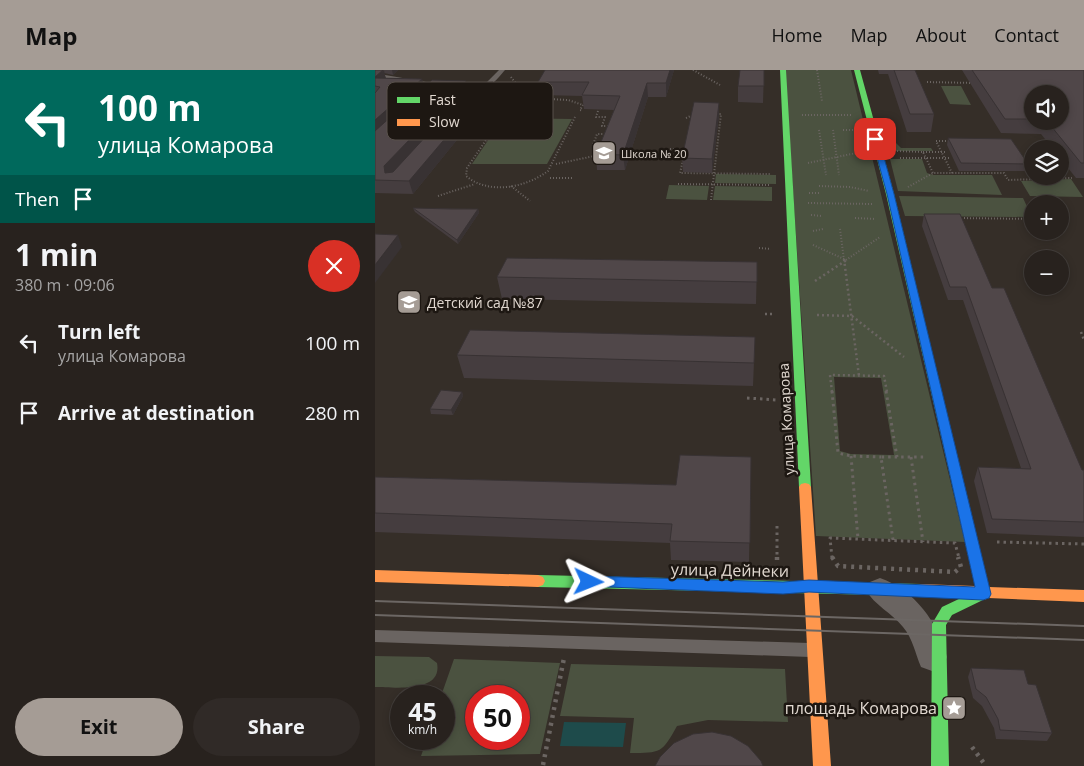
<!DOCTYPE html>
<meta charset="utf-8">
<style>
:root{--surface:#28221e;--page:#302a27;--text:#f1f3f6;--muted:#a5a4a4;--line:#443f3c;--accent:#a59c95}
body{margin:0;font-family:"Open Sans",sans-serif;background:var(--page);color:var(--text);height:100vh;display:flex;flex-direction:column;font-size:19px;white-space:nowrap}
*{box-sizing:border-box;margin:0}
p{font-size:16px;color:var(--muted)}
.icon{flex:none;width:28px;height:28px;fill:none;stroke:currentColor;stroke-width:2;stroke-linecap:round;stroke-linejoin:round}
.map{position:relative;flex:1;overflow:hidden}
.sheet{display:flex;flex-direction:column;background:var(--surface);width:375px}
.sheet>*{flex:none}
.banner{background:#00695c;color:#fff;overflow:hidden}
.controls{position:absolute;left:649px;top:15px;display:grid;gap:10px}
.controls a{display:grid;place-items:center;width:45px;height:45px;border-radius:50%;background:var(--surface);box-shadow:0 2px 8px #0003,0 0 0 1px var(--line);font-size:25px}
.speed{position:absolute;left:15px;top:615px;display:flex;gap:10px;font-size:25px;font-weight:700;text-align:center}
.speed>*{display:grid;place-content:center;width:65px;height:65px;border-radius:50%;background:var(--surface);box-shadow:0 2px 8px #0003,0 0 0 1px var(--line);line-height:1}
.speed small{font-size:12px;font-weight:400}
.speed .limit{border:8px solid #d22;background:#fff;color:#111}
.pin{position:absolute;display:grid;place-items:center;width:42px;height:42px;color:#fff;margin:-21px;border-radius:10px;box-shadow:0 2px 8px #0006}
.me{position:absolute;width:55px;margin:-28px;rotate:92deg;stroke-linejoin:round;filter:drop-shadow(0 0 4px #0008)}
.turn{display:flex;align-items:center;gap:18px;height:105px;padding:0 15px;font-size:22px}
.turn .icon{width:65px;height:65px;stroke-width:2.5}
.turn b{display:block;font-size:35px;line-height:42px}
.then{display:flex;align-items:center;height:48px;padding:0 15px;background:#0003;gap:10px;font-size:19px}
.round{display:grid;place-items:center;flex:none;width:52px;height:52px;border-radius:26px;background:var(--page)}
.summary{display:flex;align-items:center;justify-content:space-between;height:85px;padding:0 15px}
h1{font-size:30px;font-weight:700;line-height:38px}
.action{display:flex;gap:10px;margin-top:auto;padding:10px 15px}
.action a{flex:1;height:58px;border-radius:30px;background:var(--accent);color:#111;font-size:20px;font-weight:700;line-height:58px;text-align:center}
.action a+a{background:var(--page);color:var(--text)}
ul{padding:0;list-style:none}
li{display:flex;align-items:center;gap:15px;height:70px;padding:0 15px}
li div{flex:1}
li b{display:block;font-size:19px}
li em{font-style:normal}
header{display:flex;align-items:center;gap:30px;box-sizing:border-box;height:70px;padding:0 25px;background:var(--accent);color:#111}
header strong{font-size:24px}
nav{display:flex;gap:28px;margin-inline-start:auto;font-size:18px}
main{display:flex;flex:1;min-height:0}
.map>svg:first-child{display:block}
</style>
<header>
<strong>Map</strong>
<nav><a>Home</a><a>Map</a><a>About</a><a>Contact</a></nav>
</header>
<main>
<section class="sheet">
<div class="banner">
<div class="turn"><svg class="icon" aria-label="left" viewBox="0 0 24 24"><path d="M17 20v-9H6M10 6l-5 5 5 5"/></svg><div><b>100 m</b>улица Комарова</div></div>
<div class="then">Then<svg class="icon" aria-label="arrive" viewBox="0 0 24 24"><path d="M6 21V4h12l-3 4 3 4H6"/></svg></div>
</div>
<div class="summary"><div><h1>1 min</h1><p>380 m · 09:06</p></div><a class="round" style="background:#d93025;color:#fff"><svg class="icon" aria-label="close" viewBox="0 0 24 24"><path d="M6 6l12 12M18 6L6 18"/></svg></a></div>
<ul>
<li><svg class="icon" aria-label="left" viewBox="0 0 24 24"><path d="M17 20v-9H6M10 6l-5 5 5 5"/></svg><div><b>Turn left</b><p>улица Комарова</p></div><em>100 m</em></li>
<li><svg class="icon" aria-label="arrive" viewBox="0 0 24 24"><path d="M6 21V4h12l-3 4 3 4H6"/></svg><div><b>Arrive at destination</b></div><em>280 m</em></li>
</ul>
<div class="action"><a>Exit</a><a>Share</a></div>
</section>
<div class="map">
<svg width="709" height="696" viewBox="0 0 709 696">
<rect width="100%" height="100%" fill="#352e28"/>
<!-- green -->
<path fill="#4b5240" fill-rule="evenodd" d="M410,0h66l114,472 -149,-6zM459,307l47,1 13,77 -43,-1 -11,-3z
M566,16h20l10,19 -21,-1z
M128,48l69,1 -25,45h-75z
M510,70h8l8,8h30l2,3h-45z
M515,89h32l5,14 6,2h59l10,20 -104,-4z
M341,104l60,1v9l-61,-1z
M696,109l12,18 -53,-1 -9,-15z
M294,115l40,1 -2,14 -41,-1z
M340,116l57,1v14l-59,-1z
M524,126l124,2 9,19 -127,-1z
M0,586l54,1 8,6c6,31 -44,24 -62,24z
M79,589l106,4 -20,91 -119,2 6,-17h17v-43h-3zM101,626h43v43h-43z
M196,594l214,5 3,53 -80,-2 -31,6c-15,27 -16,27 -47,27l4,-35 -74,-2z"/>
<!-- water -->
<path fill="#1e4b4b" d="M189,652l62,1 -3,24 -63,-1z"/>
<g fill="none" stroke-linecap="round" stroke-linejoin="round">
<!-- path-far3 -->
<path stroke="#6b6562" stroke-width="2" stroke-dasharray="1 2" stroke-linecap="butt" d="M318,0l27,15
M442,0l5,31
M136,7l19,26
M552,12l47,1
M129,18l29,-1
M121,23l2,7 10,11
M152,28l41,2 15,5
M125,30l21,5
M208,35l-3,5 3,1
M223,41l-2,6h9l-3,9h10
M427,45h49
M126,48l-34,50 -1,8c23,19 59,12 82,-5l27,-54
M311,48l9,-4
M444,60l7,45
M458,60l6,45
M468,60h12
M577,71h-16l16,32
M229,75h-11l4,-11h10
M295,79h15v2
M522,81l26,1 10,21
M548,82h24
M525,88h50
M308,90l-3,13 90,1
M433,93l53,-11
M181,94l43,-9
M175,108h23
M303,114l92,1
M136,116l19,15
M444,116l31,1 19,4
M533,117l25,-14h71l4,7 64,-2
M434,123h11
M63,126l37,-12
M336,130l10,-86h-5
M433,133l64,1
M436,145l11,1
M480,148l21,1
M583,148l75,1
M465,159l4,31
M438,161l10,-2
M438,175l31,14
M384,178l12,1
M471,190l34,-23"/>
<!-- path-far2 -->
<path stroke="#6b6562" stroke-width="2.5" stroke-dasharray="2 3" stroke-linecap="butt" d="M469,189l15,117
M440,211l33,-22
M390,244h9
M442,245l35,1 52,41
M706,262l3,8
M457,322l-2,-17 54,1 3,16"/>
<!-- path-far1 -->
<path stroke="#6b6562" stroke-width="3" stroke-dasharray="2.5 4" stroke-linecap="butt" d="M457,321l6,62 13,3 30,1
M511,321l11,66
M372,328l30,2
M476,386l7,83
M536,387l12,85
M402,456v32
M518,470l-12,-83h46
M622,472l87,2
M457,488l-2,-20 125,5 4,15"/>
<!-- path -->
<path stroke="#6b6562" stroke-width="4.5" stroke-dasharray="3 5" stroke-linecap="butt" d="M402,487v5
M457,487l6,9 117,6 6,-5 -3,-10
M597,677l14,19
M168,695l21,-107"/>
<!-- lane -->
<path fill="#6a6461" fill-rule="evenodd" d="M124,0h6c-7,8 -17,21 -28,21v-2l8,-5z
M10,5l47,8 3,2 -4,9 -3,2 -3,-2 4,-8 -46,-8z
M0,560l435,13 5,2 3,5 -3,5 -5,2 -435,-15z"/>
<!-- street -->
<path fill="#6a6461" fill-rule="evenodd" d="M505,508c35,12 58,45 67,79l-4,10 -11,4 -11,-4c-6,-14 -8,-28 -18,-40 -11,-14 -29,-22 -37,-37l4,-8z"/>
<!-- fast -->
<path fill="#63d668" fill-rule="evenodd" d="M405,0h6l25,417 -2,3h-8l-2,-3z
M479,0h6l34,124 74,308 -2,3h-8l-2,-3 -70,-308z
M163,505l383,9 5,2 2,4 -2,4 -5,2 -383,-9 -5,-2 -2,-4 2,-4z
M605,519l5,2 2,4 -2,4 -33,16 -6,10 3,141h-18l1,-142 10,-17z"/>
<!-- slow -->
<path fill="#ff974d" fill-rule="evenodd" d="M430,413l4,1 2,3 20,279h-18l-14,-279 2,-3z
M587,427l4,2 2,3 21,85 95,3v12l-96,-4 -4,2 -5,-2 -63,-4 -2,-4 2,-4 5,-2 54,2 -19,-84 2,-3z
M0,500l163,5 5,2 2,4 -2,4 -5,2 -163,-5z"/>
<!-- tram -->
<path stroke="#6c6764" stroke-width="2" d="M0,531l709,25
M0,545l709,25"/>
</g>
<!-- wall -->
<path fill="#453d3f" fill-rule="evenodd" d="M0,0h23l-5,5 -9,-2 2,5 36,1 2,8 71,6 -82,101 -38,-1z
M299,0l-8,27h-18l-23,73h-28l-1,-16 18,-44 -30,-1 -2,-13 -42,-1 -2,-13z
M389,0l-1,33 -25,-1v-16z
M503,0h37l19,44 -3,18h-24l-19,-58h-9z
M587,0h122v108h-8l-16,-20v-9h-7l-12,-15 -40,-1zM658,24l27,27h-27z
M344,45l-7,58 -29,-1 -1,-14z
M573,68l80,26 -2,7h-67l-12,-26z
M38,138l65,1 1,4 -21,31 -43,-32z
M549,144l68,74 90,182h2v67l-97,-4 -13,-52 4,-14 43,1 -58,-168h-15l-26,-74z
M382,192l-1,42 -254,-5 -5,-22z
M380,267l-2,49 -289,-8 -7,-23z
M87,322l1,4 -10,19 -22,-1 -1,-5z
M376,387l-2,105 -78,-2 -1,-17 -295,-11v-55l301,8z
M596,598l57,16 24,49 -5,8 -51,-2 -2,-11 -12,-22 -9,-8 -5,-21z"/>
<!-- shaded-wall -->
<path fill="#383233" d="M9,0l2,10 -11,2v-5z
M17,0h6l-5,5z
M295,0h4l-8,27v-14z
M47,9l3,11 -50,45v-15z
M91,11l2,11 -80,87 -3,-6 -1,-7z
M118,12l2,11 -82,101 -4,-13z
M272,13l1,14 -23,73 -2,-15z
M344,33v12l-7,58v-14z
M103,139l1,4 -21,31 -1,-4z
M23,165l4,12 -27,36v-18z
M87,322l1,4 -10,19 -2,-5z"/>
<!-- building -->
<path fill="#504749" stroke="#383233" d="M0,0h8l-8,7z
M170,0h125l-4,13h-19l-24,72 -27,-1 24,-58 -38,-1 7,-13h-51z
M365,0h24v16h-26z
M519,0h21l19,44h-24z
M597,0h112v93h-3l-34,-42h13v-27h-27v25h-28z
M0,8l47,1 -47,41v-27l5,-6 -5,-1z
M57,10l34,1 -82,85 1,7 8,-1 82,-89 18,-1 -84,99 -34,-1v-49z
M319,32l25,1 -7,56 -30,-1z
M573,68l63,1 17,25 -67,-1z
M38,138l39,1h26l-21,31z
M549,144h36l32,74h12l78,182h2v52l-92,-3 -14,-52 53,2 -65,-182h-16z
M0,164l23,1 -23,30z
M132,188l250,4v20l-260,-5z
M95,260l285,7 -1,26 -297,-8z
M66,320l21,2 -11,18 -21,-1z
M305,385l71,2 -1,86 -80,-2 2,-17 -297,-11v-36l301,8z
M596,598l53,2 4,14 8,1 16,48 -52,-3 -2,-11 -12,-22 -10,-8z
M337,662l19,4 17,10 13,15 2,5h-108l5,-9 14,-14 19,-9z"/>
<!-- route -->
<path fill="#1a73e8" stroke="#114b97" d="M500,67l4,2 15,55 97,400 -2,4 -6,2 -174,-8 -26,2 -199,-8 -2,-4 2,-4 5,-2 194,6 26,-2 166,7 -88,-393 -15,-55z"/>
<!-- icons -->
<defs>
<symbol id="school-square" viewBox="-11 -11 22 22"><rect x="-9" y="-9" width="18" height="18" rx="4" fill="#a59c95" stroke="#1d1712"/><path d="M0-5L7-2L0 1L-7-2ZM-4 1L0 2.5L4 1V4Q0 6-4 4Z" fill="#fff"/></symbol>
<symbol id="sight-square" viewBox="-11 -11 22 22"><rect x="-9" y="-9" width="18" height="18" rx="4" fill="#a59c95" stroke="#1d1712"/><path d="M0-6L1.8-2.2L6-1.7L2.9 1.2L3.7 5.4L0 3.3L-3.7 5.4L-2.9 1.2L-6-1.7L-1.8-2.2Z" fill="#fff"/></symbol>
</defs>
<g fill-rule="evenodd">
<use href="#school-square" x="215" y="69" width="28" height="28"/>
<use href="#school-square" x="20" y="218" width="28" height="28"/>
<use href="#sight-square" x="565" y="624" width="28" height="28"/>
</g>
<g text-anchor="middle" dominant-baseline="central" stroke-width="5" stroke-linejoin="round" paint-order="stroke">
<!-- far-poi labels -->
<g font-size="11" fill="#e1d8d0" stroke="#1d1712" text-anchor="start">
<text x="246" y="83">Школа № 20</text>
</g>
<!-- poi labels -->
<g font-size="14" fill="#e1d8d0" stroke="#1d1712" text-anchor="start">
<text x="52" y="232">Детский сад №87</text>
</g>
<!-- street labels -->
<g font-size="14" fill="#e1d8d0" stroke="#1d1712">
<text transform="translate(411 349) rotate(-93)">улица Комарова</text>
</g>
<!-- near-street labels -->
<g font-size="16" fill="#e1d8d0" stroke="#1d1712">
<text transform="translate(355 500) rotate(1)">улица Дейнеки</text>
</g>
<!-- near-poi labels -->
<g font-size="16" fill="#e1d8d0" stroke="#1d1712" text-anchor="end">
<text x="562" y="638">площадь Комарова</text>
</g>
</g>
<!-- legend -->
<rect x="12" y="12" width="166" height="58" rx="8" fill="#1d1712" stroke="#58514b" stroke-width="1"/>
<rect x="22" y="27" width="23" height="6" fill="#63d668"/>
<rect x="22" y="49" width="23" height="7" fill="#ff974d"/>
<g font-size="14" fill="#e1d8d0">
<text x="54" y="35">Fast</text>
<text x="54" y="57">Slow</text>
</g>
</svg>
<div class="controls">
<a><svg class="icon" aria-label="sound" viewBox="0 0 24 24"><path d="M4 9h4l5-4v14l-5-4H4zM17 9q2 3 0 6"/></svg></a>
<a><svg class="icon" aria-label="layers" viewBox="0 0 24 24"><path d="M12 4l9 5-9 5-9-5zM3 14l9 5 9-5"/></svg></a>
<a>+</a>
<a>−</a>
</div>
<div class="speed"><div>45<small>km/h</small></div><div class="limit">50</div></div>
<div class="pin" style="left:500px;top:69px;background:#d93025"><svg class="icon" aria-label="arrive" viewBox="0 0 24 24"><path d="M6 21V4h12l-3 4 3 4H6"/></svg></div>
<svg class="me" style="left:214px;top:512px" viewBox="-20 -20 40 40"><path d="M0-17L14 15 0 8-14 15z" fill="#1a73e8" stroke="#fff" stroke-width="4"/></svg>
</div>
</main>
